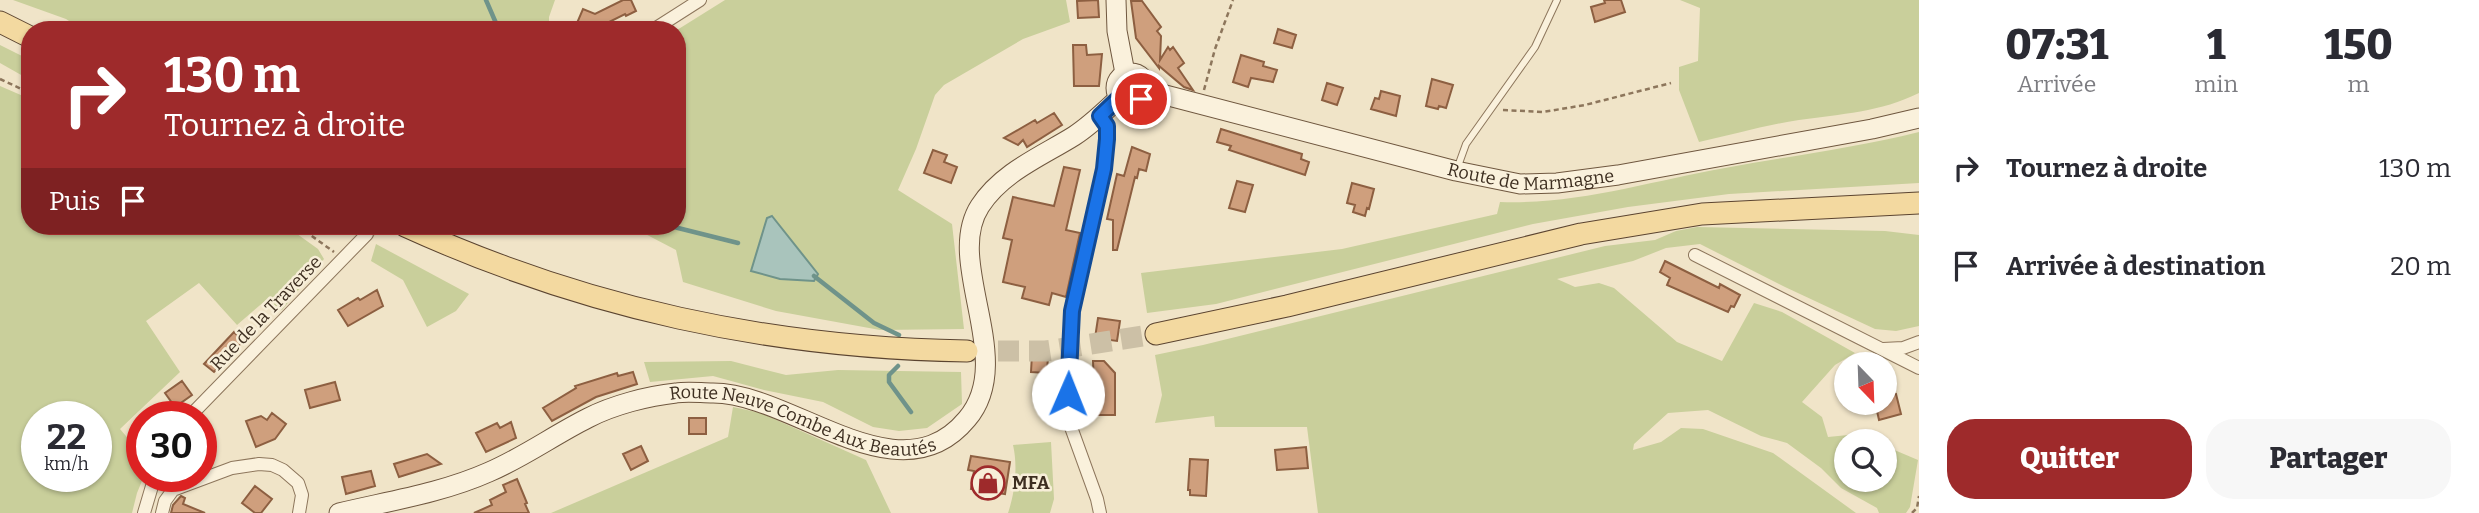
<!DOCTYPE html>
<html lang="fr">
<meta charset="utf-8">
<style>
:root{--surface:#fff;--page:#f7f7f7;--text:#2b2b33;--muted:#7c7c81;--accent:#9e2a2b}
body{margin:0;font-family:Bitter,serif;background:var(--page);color:var(--text);height:100vh;display:flex;flex-direction:column;font-size:26px;white-space:nowrap}
*{box-sizing:border-box;margin:0}
p{font-size:23px;color:var(--muted)}
.icon{flex:none;width:38px;height:38px;fill:none;stroke:currentColor;stroke-width:2;stroke-linecap:round;stroke-linejoin:round}
.map{position:relative;flex:1;overflow:hidden}
.panel{display:flex;flex-direction:column;background:var(--surface);width:560px}
.panel>*{flex:none}
.hud{position:absolute;left:21px;top:21px;width:665px;height:214px;border-radius:28px;box-shadow:0 2px 5px #0004;background:#9e2a2b;color:#fff;overflow:hidden}
.needle{width:46px;rotate:157deg}
.controls{position:absolute;left:1834px;top:352px;display:grid;gap:14px}
.controls a{display:grid;place-items:center;width:63px;height:63px;border-radius:50%;background:var(--surface);box-shadow:0 2px 5px #0004;font-size:35px}
.speed{position:absolute;left:21px;top:401px;display:flex;gap:14px;font-size:35px;font-weight:700;text-align:center}
.speed>*{display:grid;place-content:center;width:91px;height:91px;border-radius:50%;background:var(--surface);box-shadow:0 2px 5px #0004;line-height:1}
.speed small{font-size:18px;font-weight:400}
.speed .limit{border:10px solid #d22;background:#fff;color:#111}
.pin{position:absolute;display:grid;place-items:center;width:60px;height:60px;color:#fff;margin:-30px;border:4px solid #fff;border-radius:50%;box-shadow:0 2px 7px #0007}
.me{position:absolute;width:77px;margin:-38px;rotate:1deg;stroke-linejoin:round;filter:drop-shadow(0 0 5px #0008)}
.turn{display:flex;align-items:center;gap:24px;height:147px;padding:0 28px;font-size:32px}
.turn .icon{width:91px;height:91px;stroke-width:2.5}
.turn b{display:block;font-size:49px;line-height:60px}
.then{display:flex;align-items:center;height:66px;padding:0 28px;background:#0003;gap:14px;font-size:26px}
.eta{display:flex;justify-content:space-evenly;align-items:center;height:119px;text-align:center}
.eta b{font-size:42px;font-weight:800;line-height:49px}
.button{display:flex;gap:14px;margin-top:auto;padding:14px 28px}
.button a{flex:1;height:80px;border-radius:28px;background:var(--accent);color:#fff;font-size:28px;font-weight:800;line-height:80px;text-align:center}
.button a+a{background:var(--page);color:var(--text)}
ul{padding:0;list-style:none}
li{display:flex;align-items:center;gap:21px;height:98px;padding:0 28px}
li div{flex:1}
li b{display:block;font-size:26px}
li em{font-style:normal}
main{display:flex;flex:1;min-height:0}
.map>svg:first-child{display:block}
</style>
<main>
<div class="map">
<svg width="1919" height="513" viewBox="0 0 1919 513">
<rect width="100%" height="100%" fill="#f0e4c8"/>
<!-- green -->
<path fill="#c9cf9b" fill-rule="evenodd" d="M13,0h542l-6,17v13h-466l-17,-11z
M725,0h341l4,22 -47,17 -79,46 -9,10 -19,54 -18,41 54,34 12,105 -84,1 -104,-19 -93,-29 -7,-32 -46,-24h47v-196z
M1680,0h239v93c-38,19 -78,21 -120,27 -33,5 -67,15 -100,22l-20,-52v-23l19,-6 2,-53z
M0,45l30,15v20l-30,-17z
M0,86l30,13v127h256l32,23 6,10 -42,51 -16,-10 -29,25 -38,-42 -53,38 34,51 -60,57 22,26v21h2l-7,17 -5,20h-132zM96,416v60h-59v-60z
M1919,132v51l-190,11 -101,13 -95,17 -317,80 -69,9 -6,-40 201,-24 155,-35 3,-12c76,3 151,-21 225,-34 65,-12 130,-20 194,-36z
M1697,227l188,4 34,4v91l-23,5 -21,-2 -90,-42 -85,-43 -34,4 -33,13 -76,18 18,8 24,-4 15,5 63,54 45,19 32,-58 28,9 73,41 -20,12 -33,37 20,15 6,20 30,-3 16,7h-28v39h39v-34l33,14 -8,47 -4,6h-27l-2,-5 -36,-20 -20,-20 -34,-25 -26,-7 -53,-26 -40,3 -34,31 -1,6 28,-8 20,-14 22,1 70,24 83,60h-538l-11,-86h-92l-1,-11 -59,7 7,-28 -7,-40 48,-10 402,-99 50,-6 21,-9z
M376,244l93,50 -13,17 -29,16 -24,-47 -32,-19z
M731,361l55,14 52,-5 123,2 1,32 -35,24 -28,3 -26,-4 -50,-25 -59,-12 -51,-14 -63,6 -6,-20z
M733,407l28,6 105,47 25,53h-340l177,-76z
M1051,442l3,57 -4,14h-42c7,-20 10,-47 5,-68z"/>
<!-- water -->
<path fill="#a9c4bc" stroke="#6f938a" stroke-width="2" d="M772,216l46,58 -4,7 -34,-2 -29,-8 16,-53z"/>
<g fill="none" stroke-linecap="round" stroke-linejoin="round">
<!-- stream -->
<path stroke="#6f938a" stroke-width="4.5" d="M486,0l13,30
M670,226l68,17
M814,276l60,47 25,12
M898,366l-9,9v7l22,30"/>
</g>
<!-- building -->
<path fill="#cf9f7d" stroke="#8d5f41" stroke-width="2" d="M623,0h8l5,11 -10,5 -1,-2 -26,13 -1,3h-24l9,-21 12,5z
M1098,0l1,17 -21,1 -1,-17z
M1604,0h17l4,12 -30,10 -4,-15 14,-4z
M1131,1h11l19,26 -4,4 4,5 -1,24 8,-13 2,3 3,-3 11,16 -6,5 15,22 -9,-3 -25,-21v2l-23,-30z
M1278,29l18,6 -4,13 -18,-5z
M1073,45h13l1,10 15,-1 -3,32h-25z
M1241,55l23,7 -1,4 14,4 -4,12 -22,-4 -3,9 -15,-5z
M1432,79l21,6 -7,23 -7,-2 -1,3 -12,-3z
M1327,83l16,5 -6,17 -15,-5z
M1381,91l19,5 -4,20 -25,-7 4,-11 4,1z
M1054,113l8,12 -35,22 -4,-7 -5,5 -14,-7 31,-18 2,3z
M1221,129l81,25 -1,5 8,3 -4,13 -76,-25 2,-4 -14,-4z
M1132,147l18,7 -4,17 -7,-2 -2,9 -2,-1 -18,73h-4v-30l-6,-1 10,-45 7,2z
M933,150l14,5 -3,7 13,5 -6,16 -27,-10z
M1064,167l16,3 -14,60 14,3 -14,64 -14,-4 -3,12 -27,-7 3,-11 -22,-5 9,-42 -9,-2 10,-41 41,9z
M1237,181l16,4 -8,27 -16,-4z
M1352,183l22,6 -5,20 -2,-1 -2,8 -12,-4 2,-7 -8,-2z
M1665,261l54,27 1,-4 20,11 -6,12 -3,-1 -3,6 -61,-27 3,-7 -10,-6z
M377,290l6,16 -35,20 -10,-16 20,-12 2,2z
M1098,318l22,3 -3,20 -22,-3z
M234,332l9,9 -29,31 -10,-8z
M1032,354l16,1 -1,18 -16,-1z
M1093,361h11l11,12v42h-20z
M633,372l4,12 -41,13 -44,24 -9,-13 33,-20 -1,-2 42,-13 1,3z
M182,381l10,14 -17,12 -10,-14z
M335,382l5,18 -30,8 -5,-18z
M1896,394l5,20 -22,6 -4,-18h10v-5z
M272,413l14,11 -11,15 -19,8 -10,-26 15,-5 6,4z
M689,418h17v16h-17z
M511,422l5,16 -30,14 -10,-19 21,-10 3,5z
M641,446l7,15 -17,9 -8,-16z
M1306,447l2,21 -31,2 -2,-20z
M427,454l14,10 -42,13 -5,-13z
M971,456l39,6 -5,32 -34,-5 3,-18 -6,-1z
M1190,459l18,1 -2,36 -16,-1v-5h-2z
M371,471l4,15 -29,8 -4,-17z
M517,479l10,24 -2,1 4,9h-55l18,-8 -2,-5 16,-8 -3,-7z
M255,486l17,13 -11,14h-6l-13,-10z
M181,496l4,2 -2,6 22,9h-34l2,-8z"/>
<g fill="none" stroke-linecap="round" stroke-linejoin="round">
<!-- street-tunnel -->
<path stroke="#ccc0a6" stroke-width="12" stroke-dasharray="12 6" stroke-linecap="butt" d="M367,234l9,-8"/>
<!-- primary-tunnel -->
<path stroke="#ccc0a6" stroke-width="21" stroke-dasharray="21 10" stroke-linecap="butt" d="M967,351h79l110,-17"/>
<defs>
<path id="lane" d="M1457,169l9,-25 69,-97 22,-47"/>
<path id="street" d="M653,30l47,-30
M1695,255l224,113
M1883,349l20,-1 16,-6
M190,416l177,-182
M144,513l11,-37
M162,513l3,-12 8,-11 59,-22 27,-4 13,1 11,5 15,13 4,12 -3,18
M1100,513l-3,-14 -29,-80v-49l4,-59 32,-143 3,-42 -7,-10"/>
<g id="secondary">
<path d="M1116,0l1,31 8,42"/>
<circle cx="1131" cy="88" r="15"/>
<path id="s1" d="M1146,90l310,81 64,13 37,-1 61,-8 254,-46 47,-11"/>
<path id="s2" d="M339,513c50,-12 103,-20 150,-41 35,-15 65,-37 99,-54 25,-13 60,-22 88,-25 12,-2 25,0 37,0 80,0 186,108 254,26 51,-60 -24,-156 13,-213 22,-34 62,-50 94,-70 17,-11 31,-25 45,-38"/>
</g>
<path id="primary" d="M0,22l30,15
M405,226c180,82 364,122 562,125
M1156,334l131,-28 294,-72 121,-20 217,-11"/>
</defs>
<!-- lane casing -->
<use href="#lane" stroke="#8d765c" stroke-width="8"/>
<!-- street casing -->
<use href="#street" stroke="#8d765c" stroke-width="14"/>
<!-- secondary casing -->
<use href="#secondary" stroke="#6f573f" stroke-width="21"/>
<!-- primary casing -->
<use href="#primary" stroke="#5b4430" stroke-width="23"/>
<!-- path -->
<path stroke="#8d765c" stroke-width="2.5" stroke-dasharray="5 3.5" stroke-linecap="butt" d="M0,79l30,14
M1204,90l11,-41 18,-49
M1503,110l40,2 42,-7 86,-22
M298,226l36,26
M1912,513l5,-5 2,-12"/>
<!-- lane -->
<use href="#lane" stroke="#faf1dc" stroke-width="6"/>
<!-- street -->
<use href="#street" stroke="#faf1dc" stroke-width="12"/>
<!-- secondary -->
<use href="#secondary" stroke="#faf1dc" stroke-width="19"/>
<!-- primary -->
<use href="#primary" stroke="#f3d9a0" stroke-width="21"/>
</g>
<g fill="none" stroke-linecap="round" stroke-linejoin="round">
<defs>
<path id="route" d="M1068,394l4,-83 32,-142 3,-30v-13l-7,-10 19,-18 8,5 14,-4"/>
</defs>
<!-- route casing -->
<use href="#route" stroke="#114b97" stroke-width="18"/>
<!-- route -->
<use href="#route" stroke="#1a73e8" stroke-width="12"/>
</g>
<!-- icons -->
<defs>
<symbol id="shop-ring" viewBox="-11 -11 22 22"><circle r="9.5" fill="#f7eed8" stroke="#9e2a2b" stroke-width="1.5"/><path d="M-5-2.5h2.3a2.7 3.5 0 0 1 5.4 0H5L5.5 6h-11ZM-1.5-2.5h3a1.5 2.3 0 0 0-3 0Z" fill="#9e2a2b"/></symbol>
</defs>
<g fill-rule="evenodd">
<use href="#shop-ring" x="969" y="464" width="38" height="38"/>
</g>
<g text-anchor="middle" dominant-baseline="central" stroke-width="5" stroke-linejoin="round" paint-order="stroke">
<!-- street labels -->
<g font-size="18" fill="#3d2e20" stroke="#f7eed8">
<text stroke="none"><textPath href="#s1" startOffset="396">Route de Marmagne</textPath></text>
<text transform="translate(266 313) rotate(-46)">Rue de la Traverse</text>
<text stroke="none"><textPath href="#s2" startOffset="492">Route Neuve Combe Aux Beautés</textPath></text>
</g>
<!-- poi labels -->
<g font-size="18" font-weight="bold" fill="#3d2e20" stroke="#f7eed8" text-anchor="start">
<text x="1012" y="483">MFA</text>
</g>
</g>
</svg>
<div class="controls">
<a><svg class="needle" viewBox="-14 -14 28 28"><path d="M0-13l5 13h-10z" fill="#e53935"/><path d="M0 13l5-13h-10z" fill="#7c7c81"/></svg></a>
<a><svg class="icon" aria-label="search" viewBox="0 0 24 24"><circle cx="10" cy="10" r="6"/><path d="M15 15l6 6"/></svg></a>
</div>
<div class="speed"><div>22<small>km/h</small></div><div class="limit">30</div></div>
<div class="pin" style="left:1141px;top:99px;background:#d93025"><svg class="icon" aria-label="arrive" viewBox="0 0 24 24"><path d="M6 21V4h12l-3 4 3 4H6"/></svg></div>
<svg class="me" style="left:1068px;top:394px" viewBox="-20 -20 40 40"><circle r="19" fill="#fff"/><path d="M0-13L10 11 0 6-10 11z" fill="#1a73e8"/></svg>
<div class="hud">
<div class="turn"><svg class="icon" aria-label="right" viewBox="0 0 24 24"><path d="M7 20v-9h11M14 6l5 5-5 5"/></svg><div><b>130 m</b>Tournez à droite</div></div>
<div class="then">Puis<svg class="icon" aria-label="arrive" viewBox="0 0 24 24"><path d="M6 21V4h12l-3 4 3 4H6"/></svg></div>
</div>
</div>
<section class="panel">
<div class="eta">
<div><b>07:31</b><p>Arrivée</p></div>
<div><b>1</b><p>min</p></div>
<div><b>150</b><p>m</p></div>
</div>
<ul>
<li><svg class="icon" aria-label="right" viewBox="0 0 24 24"><path d="M7 20v-9h11M14 6l5 5-5 5"/></svg><div><b>Tournez à droite</b></div><em>130 m</em></li>
<li><svg class="icon" aria-label="arrive" viewBox="0 0 24 24"><path d="M6 21V4h12l-3 4 3 4H6"/></svg><div><b>Arrivée à destination</b></div><em>20 m</em></li>
</ul>
<div class="button"><a>Quitter</a><a>Partager</a></div>
</section>
</main>
